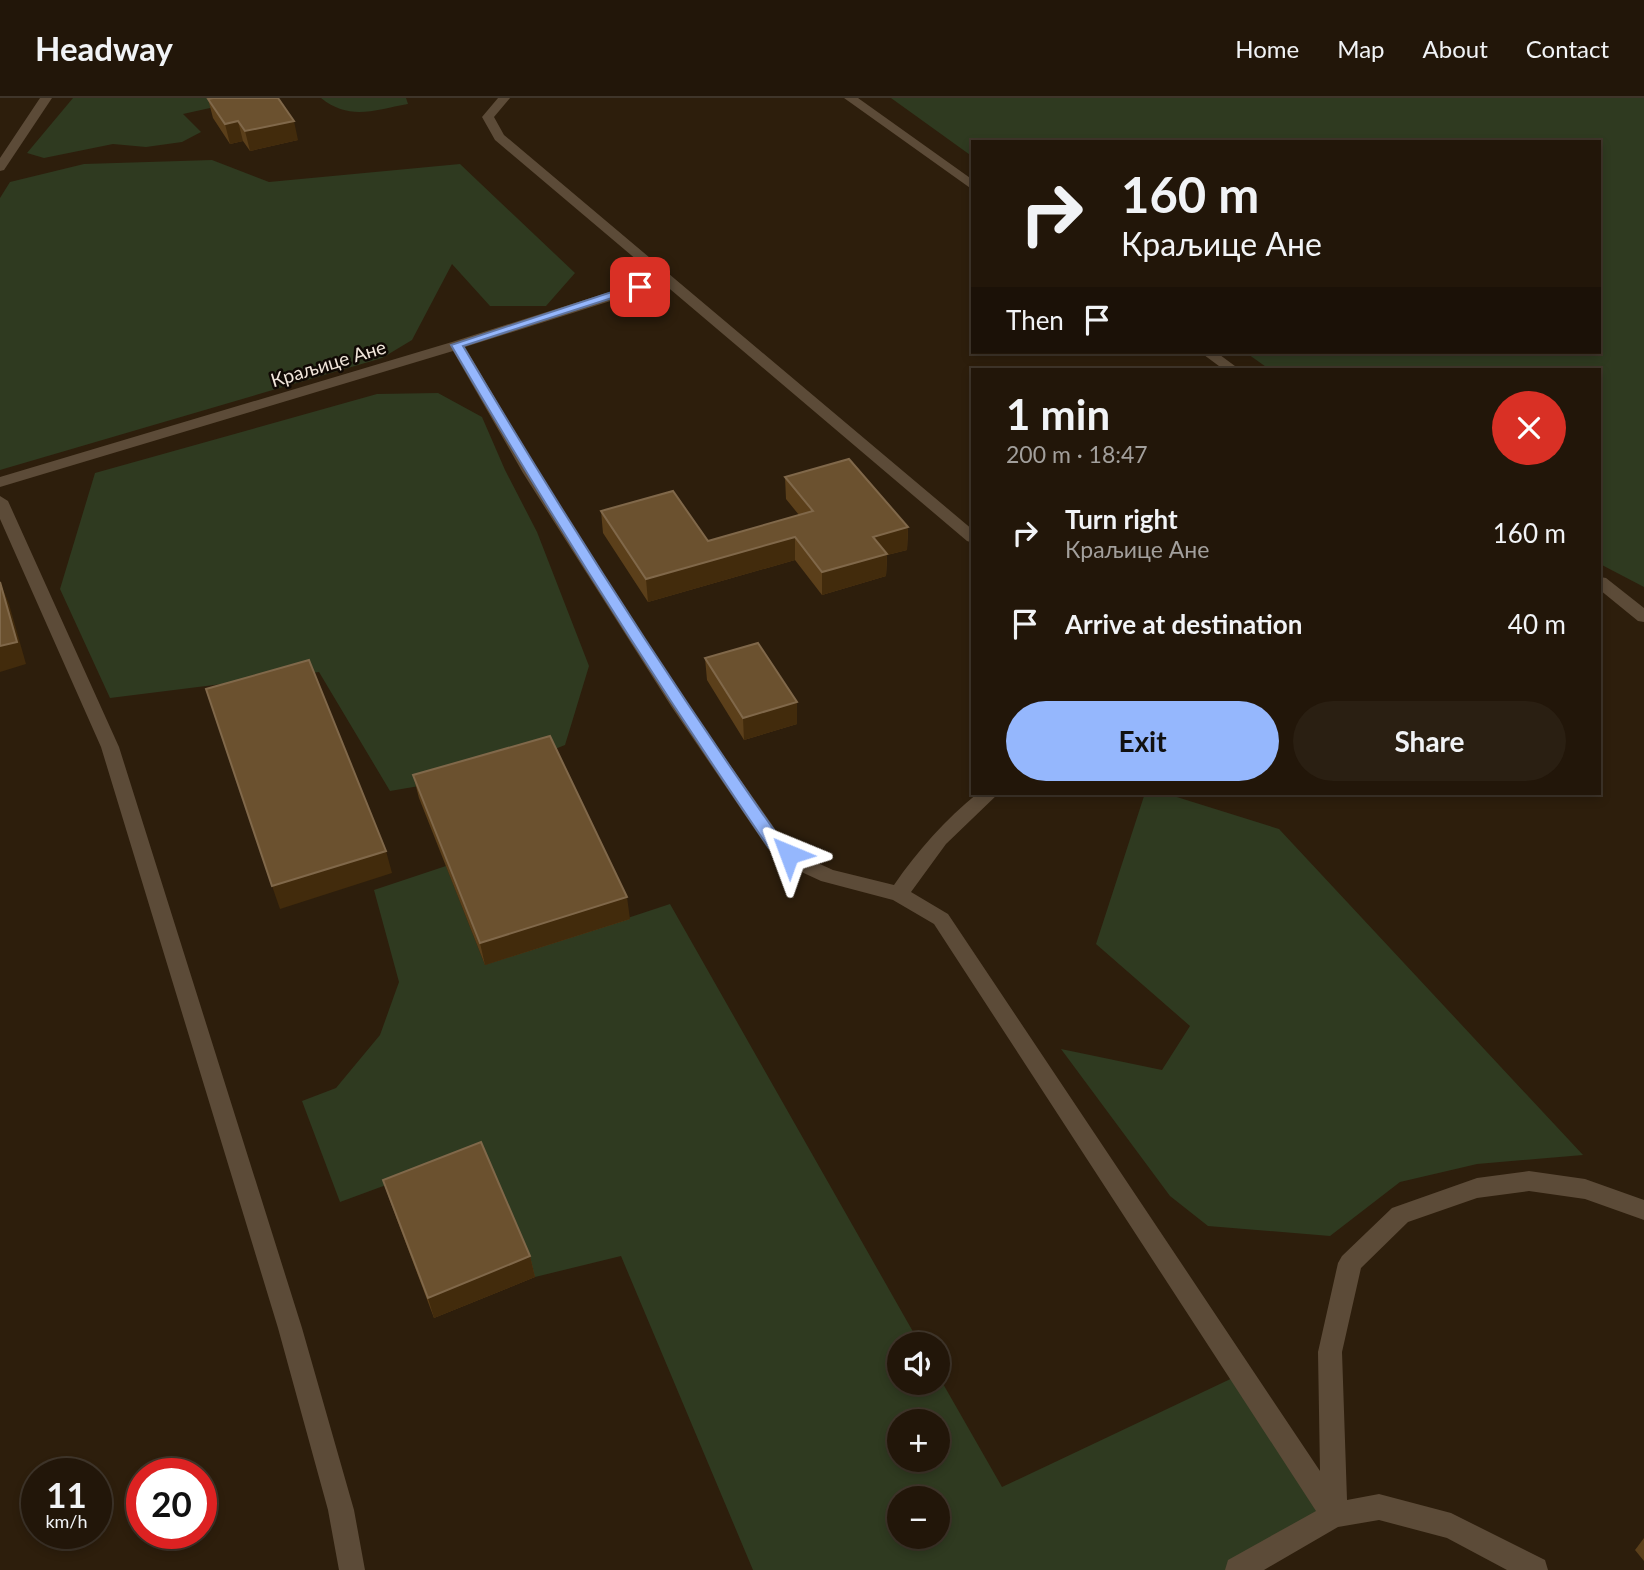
<!DOCTYPE html>
<meta charset="utf-8">
<style>
:root{--surface:#221609;--page:#2a1f12;--text:#f1f3f6;--muted:#a29f9c;--line:#3f352a;--accent:#95b7fd}
body{margin:0;font-family:Lato,sans-serif;background:var(--page);color:var(--text);height:100vh;display:flex;flex-direction:column;font-size:26px;white-space:nowrap}
*{box-sizing:border-box;margin:0}
p{font-size:23px;color:var(--muted)}
.icon{flex:none;width:38px;height:38px;fill:none;stroke:currentColor;stroke-width:2;stroke-linecap:round;stroke-linejoin:round}
.map{position:relative;flex:1;overflow:hidden}
.sheet{position:absolute;left:971px;top:270px;width:630px;height:427px;display:flex;flex-direction:column;background:var(--surface);border-radius:0px;box-shadow:0 4px 10px #0003,0 0 0 2px var(--line)}
.sheet>*{flex:none}
.top-card{position:absolute;left:971px;top:42px;width:630px;height:214px;border-radius:0px;box-shadow:0 4px 10px #0003,0 0 0 2px var(--line);background:#221609;color:var(--text);overflow:hidden}
.tools{position:absolute;left:887px;top:1234px;display:grid;gap:14px}
.tools a{display:grid;place-items:center;width:63px;height:63px;border-radius:50%;background:var(--surface);box-shadow:0 4px 10px #0003,0 0 0 2px var(--line);font-size:35px}
.speed{position:absolute;left:21px;top:1360px;display:flex;gap:14px;font-size:35px;font-weight:700;text-align:center}
.speed>*{display:grid;place-content:center;width:91px;height:91px;border-radius:50%;background:var(--surface);box-shadow:0 4px 10px #0003,0 0 0 2px var(--line);line-height:1}
.speed small{font-size:18px;font-weight:400}
.speed .limit{border:10px solid #d22;background:#fff;color:#111}
.pin{position:absolute;display:grid;place-items:center;width:60px;height:60px;color:#fff;margin:-30px;border-radius:14px;box-shadow:0 4px 10px #0006}
.me{position:absolute;width:77px;margin:-38px;rotate:316deg;stroke-linejoin:round;filter:drop-shadow(0 0 5px #0008)}
.turn{display:flex;align-items:center;gap:24px;height:147px;padding:0 35px;font-size:32px}
.turn .icon{width:91px;height:91px;stroke-width:2.5}
.turn b{display:block;font-size:49px;line-height:60px}
.then{display:flex;align-items:center;height:66px;padding:0 35px;background:#0003;gap:14px;font-size:26px}
.round{display:grid;place-items:center;flex:none;width:74px;height:74px;border-radius:37px;background:var(--page)}
.overview{display:flex;align-items:center;justify-content:space-between;height:119px;padding:0 35px}
h1{font-size:42px;font-weight:700;line-height:52px}
.cta{display:flex;gap:14px;margin-top:auto;padding:14px 35px}
.cta a{flex:1;height:80px;border-radius:42px;background:var(--accent);color:#111;font-size:28px;font-weight:700;line-height:80px;text-align:center}
.cta a+a{background:var(--page);color:var(--text)}
ul{padding:0;list-style:none}
li{display:flex;align-items:center;gap:21px;height:91px;padding:0 35px}
li div{flex:1}
li b{display:block;font-size:26px}
li em{font-style:normal}
header{display:flex;align-items:center;gap:42px;box-sizing:border-box;height:98px;padding:0 35px;background:var(--surface);border-bottom:2px solid var(--line)}
header strong{font-size:33px}
nav{display:flex;gap:38px;margin-inline-start:auto;font-size:24px}
.map>svg:first-child{display:block}
</style>
<header>
<strong>Headway</strong>
<nav><a>Home</a><a>Map</a><a>About</a><a>Contact</a></nav>
</header>
<div class="map">
<svg width="1644" height="1472" viewBox="0 0 1644 1472">
<rect width="100%" height="100%" fill="#2d1e0c"/>
<!-- green -->
<path fill="#2f3a20" fill-rule="evenodd" d="M73,0h182l-72,16 18,18 -19,10 -36,5 -33,-3 -69,14 -17,-5z
M321,0h85l2,6c-34,6 -58,17 -87,-6z
M891,0h753v489l-44,-23v-195h-331l-24,-17h355v-210h-627v15z
M212,62l57,22 191,-18 115,109 -29,33h-56l-38,-42 -40,76 -30,18 -382,112v-272l10,-16 74,-18z
M438,295l44,24 23,53 32,62 52,134 -24,79 -70,28 -105,18 -71,-119 -209,26 -50,-109 35,-116 282,-79z
M1145,695h19l115,36 304,326 -106,9 -77,18 -70,54 -122,-10 -38,-30 -109,-147 101,21 28,-44 -94,-82z
M446,768l39,99 185,-61 250,440h-20v38h38v-7l64,112 239,-113 93,141 -96,55h-485l-132,-314 -86,21 -54,-127 -141,52 -38,-101 34,-13 44,-53 19,-53 -25,-92zM900,1323h38v39h-38zM900,1400h38v38h-38z"/>
<g fill="none" stroke-linecap="round" stroke-linejoin="round">
<!-- service -->
<path fill="#5c4b38" fill-rule="evenodd" d="M40,0h12l-48,72 -4,1v-13z
M498,0h12l-16,19 10,18 469,395v13l-6,-2 -303,-257 -199,63 74,126 144,225 99,141 27,20 24,11 61,15c24,-35 51,-65 84,-92h21l-53,51 -35,48 37,22 372,557 -2,-119 20,-89 4,-7 50,-48 85,-30 52,-7 56,8 59,21v20l-59,-21 -56,-8 -52,7 -69,24 -47,46 -19,84 5,148 32,-6 72,19 94,47 3,10h-41l-60,-32 -68,-18 -41,7 -74,43h-39l3,-10 88,-49 -382,-587 -41,-24 -72,-19 -26,-12 -27,-20 -97,-143 -148,-233 -70,-122 -453,136v-10l452,-135 205,-65 -162,-137 -13,-23z
M844,0h14l115,82v10z
M1200,254h16l23,17h-16z
M0,398l8,5 111,246 183,581 52,182 11,60h-26l-11,-60 -50,-182 -177,-581 -101,-228z
M1600,479l6,1 38,30v14l-6,-1 -38,-31z"/>
</g>
<!-- wall -->
<path fill="#5b3f1a" d="M208,1l90,41 -48,11 -7,-10 -13,3 -17,-26z
M785,379l123,50 -1,23 -20,5 -1,21 -64,19 -27,-35 -147,42 -45,-69 -2,-22 107,30 91,-26 -13,-16z
M705,560l92,44v22l-53,16 -37,-60z
M413,677l217,144 -145,46 -66,-167z
M383,1082l147,76 5,21 -101,41 -44,-117z
M1644,1440v23l-9,-11z"/>
<!-- shaded-wall -->
<path fill="#422b0c" d="M238,23l5,20 -13,3 -5,-20z
M294,23l4,19 -48,11 -5,-20z
M908,429l-1,23 -20,5 -1,21 -64,19v-23l51,-35z
M795,439v23l-147,42 -2,-23z
M0,484l9,22 17,60 -26,8z
M797,604v22l-53,16 -1,-22z
M386,753l6,22 -112,36 -8,-23z
M627,799l3,22 -145,46 -5,-22z
M530,1158l5,21 -101,41 -6,-20z"/>
<!-- building -->
<path fill="#6b512f" stroke="#80684a" stroke-width="2" d="M213,0h65l16,23 -49,10 -7,-10 -13,3 -17,-25z
M849,361l59,68 -35,10 14,17 -65,18 -27,-35 -149,42 -45,-68 72,-20 35,50 105,-30 -28,-34z
M0,484l17,60 -17,4z
M758,545l39,59 -54,16 -38,-60z
M309,562l77,191 -114,35 -66,-197z
M550,638l77,161 -147,46 -67,-168z
M481,1044l49,114 -102,42 -45,-118z"/>
<!-- route -->
<path fill="#95b7fd" stroke="#6177a4" stroke-width="2" d="M636,186l10,3 -183,59c100,169 205,333 318,494l16,14 -3,4 -5,2 -20,-12c-112,-164 -218,-331 -318,-503z"/>
<g text-anchor="middle" dominant-baseline="central" stroke-width="5" stroke-linejoin="round" paint-order="stroke">
<!-- far-street labels -->
<g font-size="19" fill="#f0e5da" stroke="#100904">
<text transform="translate(328 265) rotate(-17)">Краљице Ане</text>
</g>
</g>
</svg>
<div class="tools">
<a><svg class="icon" aria-label="sound" viewBox="0 0 24 24"><path d="M4 9h4l5-4v14l-5-4H4zM17 9q2 3 0 6"/></svg></a>
<a>+</a>
<a>−</a>
</div>
<div class="speed"><div>11<small>km/h</small></div><div class="limit">20</div></div>
<div class="pin" style="left:640px;top:189px;background:#d93025"><svg class="icon" aria-label="arrive" viewBox="0 0 24 24"><path d="M6 21V4h12l-3 4 3 4H6"/></svg></div>
<svg class="me" style="left:789px;top:756px" viewBox="-20 -20 40 40"><path d="M0-17L14 15 0 8-14 15z" fill="#95b7fd" stroke="#fff" stroke-width="4"/></svg>
<div class="top-card">
<div class="turn"><svg class="icon" aria-label="right" viewBox="0 0 24 24"><path d="M7 20v-9h11M14 6l5 5-5 5"/></svg><div><b>160 m</b>Краљице Ане</div></div>
<div class="then">Then<svg class="icon" aria-label="arrive" viewBox="0 0 24 24"><path d="M6 21V4h12l-3 4 3 4H6"/></svg></div>
</div>
<section class="sheet">
<div class="overview"><div><h1>1 min</h1><p>200 m · 18:47</p></div><a class="round" style="background:#d93025;color:#fff"><svg class="icon" aria-label="close" viewBox="0 0 24 24"><path d="M6 6l12 12M18 6L6 18"/></svg></a></div>
<ul>
<li><svg class="icon" aria-label="right" viewBox="0 0 24 24"><path d="M7 20v-9h11M14 6l5 5-5 5"/></svg><div><b>Turn right</b><p>Краљице Ане</p></div><em>160 m</em></li>
<li><svg class="icon" aria-label="arrive" viewBox="0 0 24 24"><path d="M6 21V4h12l-3 4 3 4H6"/></svg><div><b>Arrive at destination</b></div><em>40 m</em></li>
</ul>
<div class="cta"><a>Exit</a><a>Share</a></div>
</section>
</div>
